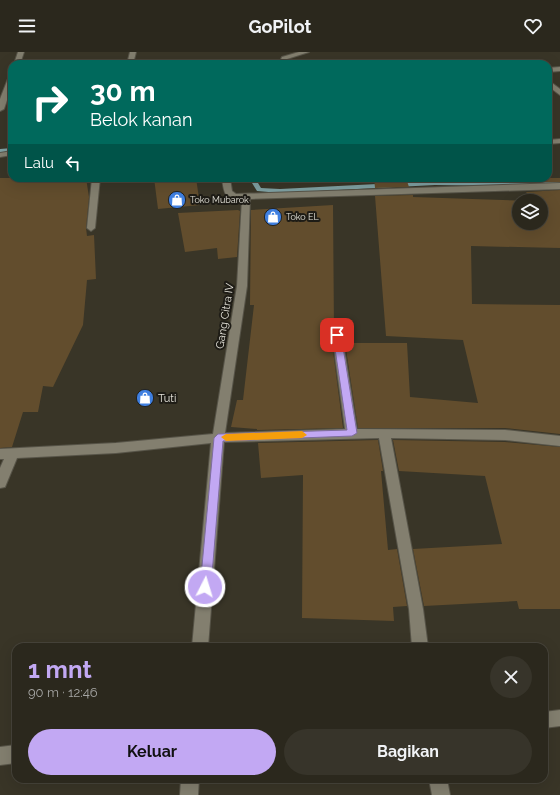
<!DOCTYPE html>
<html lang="id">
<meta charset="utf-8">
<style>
:root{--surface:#2b281d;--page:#37342a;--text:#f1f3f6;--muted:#a6a6a4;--line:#47443b;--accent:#c2a8f3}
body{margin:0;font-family:Raleway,sans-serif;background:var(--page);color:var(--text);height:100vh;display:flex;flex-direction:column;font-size:15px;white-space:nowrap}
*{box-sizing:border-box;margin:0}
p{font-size:13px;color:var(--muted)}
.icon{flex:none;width:22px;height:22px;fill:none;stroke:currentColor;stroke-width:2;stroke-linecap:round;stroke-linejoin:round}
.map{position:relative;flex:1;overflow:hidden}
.details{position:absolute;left:12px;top:591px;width:536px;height:140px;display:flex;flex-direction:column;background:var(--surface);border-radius:12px;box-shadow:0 4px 16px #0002,0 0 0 1px var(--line)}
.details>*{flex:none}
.banner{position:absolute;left:8px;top:8px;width:544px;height:122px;border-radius:12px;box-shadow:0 4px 16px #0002,0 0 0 1px var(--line);background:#00695c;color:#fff;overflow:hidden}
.fabs{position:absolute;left:512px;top:142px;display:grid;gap:8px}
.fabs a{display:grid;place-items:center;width:36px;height:36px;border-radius:50%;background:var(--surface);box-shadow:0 4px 16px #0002,0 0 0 1px var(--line);font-size:20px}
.pin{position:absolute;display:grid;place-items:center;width:34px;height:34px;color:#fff;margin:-17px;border-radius:8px;box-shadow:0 2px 6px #0006}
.me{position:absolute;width:44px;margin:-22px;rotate:5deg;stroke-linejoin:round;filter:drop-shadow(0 0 3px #0008)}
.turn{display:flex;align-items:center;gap:14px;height:84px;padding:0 16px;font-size:18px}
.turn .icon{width:52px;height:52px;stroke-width:2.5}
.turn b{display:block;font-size:28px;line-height:34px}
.then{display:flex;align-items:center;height:38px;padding:0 16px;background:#0003;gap:8px;font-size:15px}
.round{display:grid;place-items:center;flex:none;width:42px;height:42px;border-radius:21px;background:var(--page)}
.summary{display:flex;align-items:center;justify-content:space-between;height:68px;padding:0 16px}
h1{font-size:24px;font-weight:700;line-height:30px;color:var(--accent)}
.action{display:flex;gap:8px;margin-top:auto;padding:8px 16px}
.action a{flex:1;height:46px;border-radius:24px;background:var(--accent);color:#111;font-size:16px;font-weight:700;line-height:46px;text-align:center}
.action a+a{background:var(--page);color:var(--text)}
header{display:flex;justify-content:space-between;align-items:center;height:52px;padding:0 16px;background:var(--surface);font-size:18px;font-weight:700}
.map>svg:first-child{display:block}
</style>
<header><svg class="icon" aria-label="menu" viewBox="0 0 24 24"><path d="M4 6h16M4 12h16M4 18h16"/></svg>GoPilot<svg class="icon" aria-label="heart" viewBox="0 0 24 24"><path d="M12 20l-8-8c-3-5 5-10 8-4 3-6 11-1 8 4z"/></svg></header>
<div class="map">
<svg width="560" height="743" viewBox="0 0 560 743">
<rect width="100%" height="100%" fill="#393527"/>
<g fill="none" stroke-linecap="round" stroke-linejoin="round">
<!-- stream -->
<path fill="#7fa1a3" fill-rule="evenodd" d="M12,96v4l-12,1v-4z
M249,126h6l6,10 19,1 155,-8 69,1 56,-3v4l-56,3 -69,-1 -155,8 -23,-2z"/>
</g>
<!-- building -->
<path fill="#624d2d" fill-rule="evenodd" d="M0,126h86l3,19 -3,31 1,8 7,-1 2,44 -9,1 -4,45 -30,62 -10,-1 -5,26h-15l-11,35 -12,1z
M154,126h42l4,27 -42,4z
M374,126h32l3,9 -34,1z
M516,126h44v4l-40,1z
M560,138v58l-89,-2 1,58 88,1v129l-55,-6h-147l-13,-85h62l3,54 68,6 -15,-63 -77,-4 -11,-140 38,-1v2l120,4 -7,-9zM519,149h22v22h-22z
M333,153l1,127 -3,3 12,93 -86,2v-1l-26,-2 6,-27h6l11,-95h-4l1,-95z
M238,158l2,1 -3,46 -19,2 -1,-11 -32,4 -7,-39z
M378,388l5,31h-2l7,79 9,-1 10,57 -14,1 1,14 -92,-3 1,-143 -42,3 -3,-35z
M393,388l112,2 55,5v162h-41l-2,-8 -93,5 -11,-57 89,-5 -17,-68 -86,-5z"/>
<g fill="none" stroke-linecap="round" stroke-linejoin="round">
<defs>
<path id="minor" d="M18,0h6l-4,12h-6z
M130,0h6l-3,12h-6z
M299,0h10l-22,7 -2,5h-6l3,-7z
M560,15v4l-12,1v-4z
M12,22v11l-8,24 -4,2v-12l9,-23z
M548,28l12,9v6l-12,-9z
M560,87v4l-12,1v-4z
M12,99v4l-12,2v-4z
M92,126h8l-5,50 -4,3 -4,-3z
M222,126h8l2,13 4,3 324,-11v6l-310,10 -3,87 -22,147 120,-4 -13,-94 5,-4 5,4 15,94 148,1 55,6v10l-55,-6 -114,-2 32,171 5,38h-16l-3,-38 -30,-171 -155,4 -16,205h-16l19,-204 -95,10 -99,5 -12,29 -5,1v-20l4,-9h-4v-10l116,-6 97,-9 24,-148 5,-87c-18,1 -18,-6 -20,-21z
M560,658v16l-16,2v-16z
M16,693v18l-16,2v-18z
M181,727h18l-1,16h-18z
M429,727h18l3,16h-18z"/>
</defs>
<!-- minor casing -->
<use href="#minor" stroke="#575448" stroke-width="2"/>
<!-- minor -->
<use href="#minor" fill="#837f6f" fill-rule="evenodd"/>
</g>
<!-- route -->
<path fill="#c2a8f3" stroke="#7e6d9e" d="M337,280l4,3 16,98 -5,3 -129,5 -12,146 -2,4 -4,1 -4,-1 -1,-4 14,-149 4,-4 129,-4 -14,-95z"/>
<!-- slow -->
<path fill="#f59e0b" d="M302,379l5,4 -5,3 -76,3 -5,-4 5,-3z"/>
<!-- icons -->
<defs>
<symbol id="shop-disc" viewBox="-11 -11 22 22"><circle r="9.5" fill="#3f7fe0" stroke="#1e1c16"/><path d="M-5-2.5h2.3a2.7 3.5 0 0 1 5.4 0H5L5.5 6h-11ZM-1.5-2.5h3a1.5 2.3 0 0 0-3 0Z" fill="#fff"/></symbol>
</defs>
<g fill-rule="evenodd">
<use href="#shop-disc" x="167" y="138" width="20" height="20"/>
<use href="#shop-disc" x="263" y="155" width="20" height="20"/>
<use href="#shop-disc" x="135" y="336" width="20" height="20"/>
</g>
<g text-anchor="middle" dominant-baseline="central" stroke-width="4" stroke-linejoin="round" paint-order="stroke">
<!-- far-poi labels -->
<g font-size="9" fill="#e5e3da" stroke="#1e1c16" text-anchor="start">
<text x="190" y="148">Toko Mubarok</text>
<text x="286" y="165">Toko EL</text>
</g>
<!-- street labels -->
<g font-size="11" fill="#e5e3da" stroke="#1e1c16">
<text transform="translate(225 264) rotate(-81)">Gang Citra IV</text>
</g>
<!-- poi labels -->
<g font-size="11" fill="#e5e3da" stroke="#1e1c16" text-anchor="start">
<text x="158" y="346">Tuti</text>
</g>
</g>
</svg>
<div class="fabs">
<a><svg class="icon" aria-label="layers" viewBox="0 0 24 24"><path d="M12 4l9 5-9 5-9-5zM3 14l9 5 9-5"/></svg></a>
</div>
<div class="pin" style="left:337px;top:283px;background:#d93025"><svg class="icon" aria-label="arrive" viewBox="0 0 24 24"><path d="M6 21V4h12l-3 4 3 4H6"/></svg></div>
<svg class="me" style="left:205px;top:535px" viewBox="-20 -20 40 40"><circle r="17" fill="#c2a8f3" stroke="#fff" stroke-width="3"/><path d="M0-11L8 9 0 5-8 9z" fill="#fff"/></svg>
<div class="banner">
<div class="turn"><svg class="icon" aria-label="right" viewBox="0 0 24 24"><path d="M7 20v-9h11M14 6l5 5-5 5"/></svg><div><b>30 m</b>Belok kanan</div></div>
<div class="then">Lalu<svg class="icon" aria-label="left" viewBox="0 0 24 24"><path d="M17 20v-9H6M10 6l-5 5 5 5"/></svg></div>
</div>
<section class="details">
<div class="summary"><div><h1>1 mnt</h1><p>90 m · 12:46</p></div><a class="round"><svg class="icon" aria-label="close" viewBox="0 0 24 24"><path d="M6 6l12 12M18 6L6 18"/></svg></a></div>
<div class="action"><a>Keluar</a><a>Bagikan</a></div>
</section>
</div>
